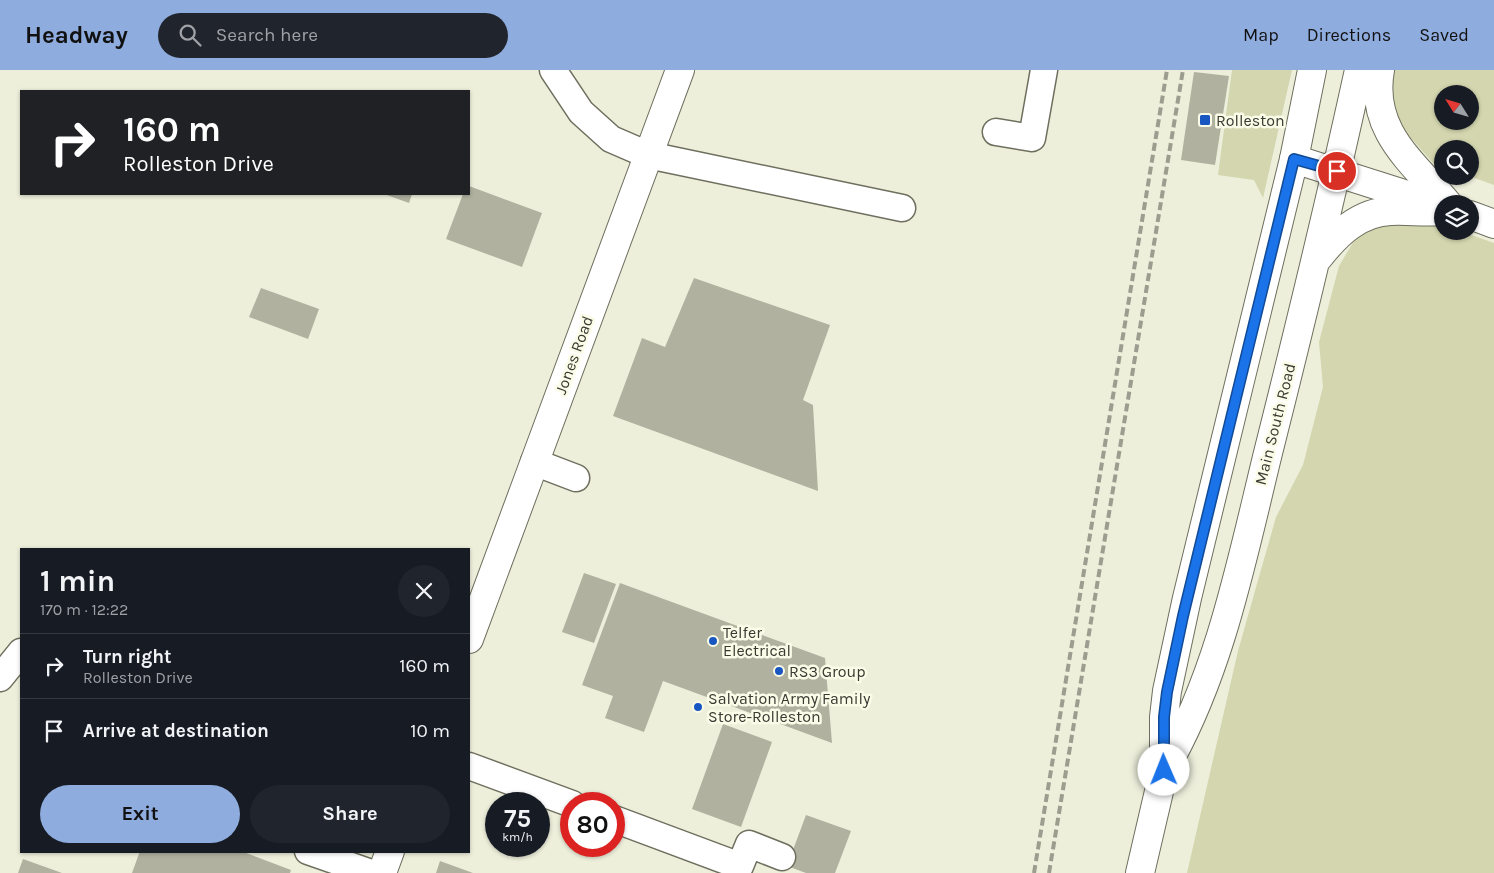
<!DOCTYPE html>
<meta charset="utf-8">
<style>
:root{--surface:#171b24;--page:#20242c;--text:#f1f3f6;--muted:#9ea1a6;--line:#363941;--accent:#8facde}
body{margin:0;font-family:Karla,sans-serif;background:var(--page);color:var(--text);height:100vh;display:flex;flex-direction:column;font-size:19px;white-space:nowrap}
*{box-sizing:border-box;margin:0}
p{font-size:16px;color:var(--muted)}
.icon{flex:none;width:28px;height:28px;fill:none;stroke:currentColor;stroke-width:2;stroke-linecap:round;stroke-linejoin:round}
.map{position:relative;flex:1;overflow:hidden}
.panel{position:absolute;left:20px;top:478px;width:450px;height:305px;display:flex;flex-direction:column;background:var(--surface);border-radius:0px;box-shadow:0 1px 4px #0004}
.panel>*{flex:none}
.top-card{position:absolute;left:20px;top:20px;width:450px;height:105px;border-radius:0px;box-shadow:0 1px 4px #0004;background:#202124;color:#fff;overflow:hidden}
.needle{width:32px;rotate:307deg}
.buttons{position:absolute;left:1434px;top:15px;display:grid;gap:10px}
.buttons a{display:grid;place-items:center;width:45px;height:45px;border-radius:50%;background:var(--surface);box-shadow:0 1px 4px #0004;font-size:25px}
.speed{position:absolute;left:485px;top:722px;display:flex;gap:10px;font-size:25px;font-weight:700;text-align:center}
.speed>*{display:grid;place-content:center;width:65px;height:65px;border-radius:50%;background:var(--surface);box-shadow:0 1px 4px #0004;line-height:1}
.speed small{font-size:12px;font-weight:400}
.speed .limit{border:8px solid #d22;background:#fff;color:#111}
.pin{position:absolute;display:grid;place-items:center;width:42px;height:42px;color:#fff;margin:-21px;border:2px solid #fff;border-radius:50%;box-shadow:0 1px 5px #0007}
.me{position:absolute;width:55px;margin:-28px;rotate:359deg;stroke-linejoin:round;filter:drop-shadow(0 0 4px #0008)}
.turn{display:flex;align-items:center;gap:18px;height:105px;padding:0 20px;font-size:22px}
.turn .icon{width:65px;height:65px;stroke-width:2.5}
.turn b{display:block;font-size:35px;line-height:42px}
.round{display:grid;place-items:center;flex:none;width:52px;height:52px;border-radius:26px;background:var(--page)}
.overview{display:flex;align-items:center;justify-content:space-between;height:85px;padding:0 20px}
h1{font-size:30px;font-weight:700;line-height:38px}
.action{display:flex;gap:10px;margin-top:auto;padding:10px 20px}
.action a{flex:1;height:58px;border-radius:30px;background:var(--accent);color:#111;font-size:20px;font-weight:700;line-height:58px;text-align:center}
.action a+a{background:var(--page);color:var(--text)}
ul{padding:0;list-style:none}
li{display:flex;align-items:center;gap:15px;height:65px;padding:0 20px;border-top:1px solid var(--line)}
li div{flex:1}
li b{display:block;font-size:19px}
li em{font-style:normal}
header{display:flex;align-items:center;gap:30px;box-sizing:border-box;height:70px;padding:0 25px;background:var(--accent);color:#111}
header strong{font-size:24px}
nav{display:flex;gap:28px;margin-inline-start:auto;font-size:18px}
.search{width:350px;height:45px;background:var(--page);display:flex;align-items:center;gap:12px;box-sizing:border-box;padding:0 18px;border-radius:28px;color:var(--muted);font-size:19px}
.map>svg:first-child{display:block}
</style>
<header>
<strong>Headway</strong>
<div class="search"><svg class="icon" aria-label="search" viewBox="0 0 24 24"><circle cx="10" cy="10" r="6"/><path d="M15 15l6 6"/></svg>Search here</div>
<nav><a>Map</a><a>Directions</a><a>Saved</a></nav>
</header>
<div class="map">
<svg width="1494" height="803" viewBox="0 0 1494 803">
<rect width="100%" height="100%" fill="#edefdb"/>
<!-- green -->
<path fill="#d3d6ae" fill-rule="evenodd" d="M1232,0h60l-29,128 -9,-18 -36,-5z
M1389,0h105v115l-25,-9 1,-27h-28v18l-8,-3 -42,-47zM1442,24h28v27h-28z
M1434,152l8,3v6h18l34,12v630h-307l51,-222 38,-134 27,-52 20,-78 -4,-45 20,-76 19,-32 18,-10z"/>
<!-- building -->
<path fill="#b0b29f" d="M1194,2l35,4 -14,89 -34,-5z
M469,116l73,27 -20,54 -76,-28 17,-45h6z
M384,124h28l-3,9z
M694,208l136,47 -27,75 10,5 5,86 -205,-75 29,-78 23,9z
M261,218l58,21 -11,30 -59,-22z
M584,503l32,11 -22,59 -32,-11z
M620,513l205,75 7,85 -169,-62 -19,51 -39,-14 8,-22 -31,-11z
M723,654l49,18 -31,85 -49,-18z
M806,745l45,16 -16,42h-29l-19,-7z
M140,781h101l50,19 -1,3h-158z
M23,789l39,14h-44z
M440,791l33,12h-37z"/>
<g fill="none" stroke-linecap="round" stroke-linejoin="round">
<defs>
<path id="minor" d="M553,0l28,42 30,27 37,16 254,53
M996,62l36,6 12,-68
M534,392l42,16
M0,608l21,-26
M469,696l103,38
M614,749l126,47 9,-22 33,13
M308,781l63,22"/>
<path id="major" d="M1294,89l148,47
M1470,145l24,9
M469,569l211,-569
M382,803l8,-22"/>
<path id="highway" d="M1380,0c-11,61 33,92 68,134
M1318,188c19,-24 41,-46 73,-47 18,-1 34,2 51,0
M1165,698c55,-95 77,-209 103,-315 32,-127 63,-255 91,-383
M1140,803l24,-103v-53l3,-26 20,-93 107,-439 18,-89"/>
</defs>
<!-- minor casing -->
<use href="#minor" stroke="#6e6f5e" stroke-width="29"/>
<!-- major casing -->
<use href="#major" stroke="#6e6f5e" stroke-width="30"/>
<!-- highway casing -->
<use href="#highway" stroke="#6e6f5e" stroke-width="30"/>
<!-- minor -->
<use href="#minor" stroke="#fff" stroke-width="26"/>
<!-- major -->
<use href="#major" stroke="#fff" stroke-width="28"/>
<!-- highway -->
<use href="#highway" stroke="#fff" stroke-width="28"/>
<!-- rail -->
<path stroke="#9c9d8f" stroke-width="4" stroke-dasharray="8 4" stroke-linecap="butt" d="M1034,803l133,-803
M1049,803l134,-803"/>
</g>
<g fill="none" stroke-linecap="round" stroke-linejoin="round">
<defs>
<path id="route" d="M1164,700v-53l3,-25 16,-76 111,-457 43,12"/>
</defs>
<!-- route casing -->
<use href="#route" stroke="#114b97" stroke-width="12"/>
<!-- route -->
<use href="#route" stroke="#1a73e8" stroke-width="9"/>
</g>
<!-- markers -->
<g fill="#1856c1" stroke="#fbfce8" stroke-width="2">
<rect x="1199" y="44" width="12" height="12" rx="2.5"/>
<circle cx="713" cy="571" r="5"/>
<circle cx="779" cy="601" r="5"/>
<circle cx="698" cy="637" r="5"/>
</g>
<g text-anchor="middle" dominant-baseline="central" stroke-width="5" stroke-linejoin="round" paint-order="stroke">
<!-- poi labels -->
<g font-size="16" fill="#393a32" stroke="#fbfce8" text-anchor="start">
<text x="1216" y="50">Rolleston</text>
<text x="723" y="562">Telfer<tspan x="723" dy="18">Electrical</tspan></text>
<text x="789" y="601">RS3 Group</text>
<text x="708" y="628">Salvation Army Family<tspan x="708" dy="18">Store-Rolleston</tspan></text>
</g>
<!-- street labels -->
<g font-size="16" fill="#393a32" stroke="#fbfce8">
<text transform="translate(574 285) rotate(-70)">Jones Road</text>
<text transform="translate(1275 354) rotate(-76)">Main South Road</text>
</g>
</g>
</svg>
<div class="buttons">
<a><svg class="needle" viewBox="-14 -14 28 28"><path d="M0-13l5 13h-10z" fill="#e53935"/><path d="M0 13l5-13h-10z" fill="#9ea1a6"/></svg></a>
<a><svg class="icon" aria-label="search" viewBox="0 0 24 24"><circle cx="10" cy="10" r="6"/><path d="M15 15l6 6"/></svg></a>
<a><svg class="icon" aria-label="layers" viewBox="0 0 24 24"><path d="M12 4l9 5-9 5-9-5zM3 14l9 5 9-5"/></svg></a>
</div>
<div class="speed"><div>75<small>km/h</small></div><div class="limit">80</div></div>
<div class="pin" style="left:1337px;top:101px;background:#d93025"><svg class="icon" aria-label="arrive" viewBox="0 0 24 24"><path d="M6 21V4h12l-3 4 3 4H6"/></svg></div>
<svg class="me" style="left:1164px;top:700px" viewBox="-20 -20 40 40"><circle r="19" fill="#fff"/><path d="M0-13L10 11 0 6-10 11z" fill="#1a73e8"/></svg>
<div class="top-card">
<div class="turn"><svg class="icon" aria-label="right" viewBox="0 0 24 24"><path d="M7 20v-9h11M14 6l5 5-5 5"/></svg><div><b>160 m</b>Rolleston Drive</div></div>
</div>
<section class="panel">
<div class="overview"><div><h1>1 min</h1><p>170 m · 12:22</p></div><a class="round"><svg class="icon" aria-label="close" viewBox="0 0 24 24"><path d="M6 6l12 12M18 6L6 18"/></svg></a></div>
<ul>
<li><svg class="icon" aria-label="right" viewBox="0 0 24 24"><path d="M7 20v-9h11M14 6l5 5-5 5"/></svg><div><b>Turn right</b><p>Rolleston Drive</p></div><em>160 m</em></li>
<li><svg class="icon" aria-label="arrive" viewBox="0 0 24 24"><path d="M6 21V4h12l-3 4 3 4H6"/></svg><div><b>Arrive at destination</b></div><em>10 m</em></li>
</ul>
<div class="action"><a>Exit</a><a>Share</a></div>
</section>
</div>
